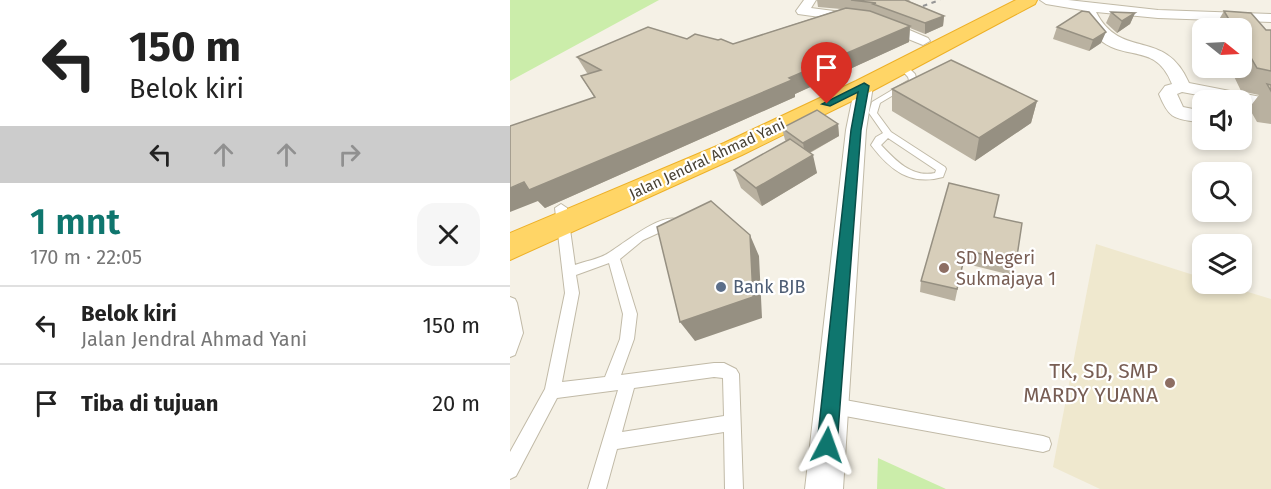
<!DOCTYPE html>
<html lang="id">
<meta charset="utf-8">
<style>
:root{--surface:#fff;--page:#f6f6f6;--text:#222;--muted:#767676;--line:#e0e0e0;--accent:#0f766e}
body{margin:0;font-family:"Fira Sans",sans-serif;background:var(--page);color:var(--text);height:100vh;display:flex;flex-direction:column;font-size:22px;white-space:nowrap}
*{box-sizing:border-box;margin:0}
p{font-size:20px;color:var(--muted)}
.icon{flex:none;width:33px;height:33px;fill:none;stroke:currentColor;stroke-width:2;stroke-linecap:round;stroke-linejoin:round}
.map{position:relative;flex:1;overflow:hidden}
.side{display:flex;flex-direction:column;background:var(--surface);width:510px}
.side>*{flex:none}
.top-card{background:#fff;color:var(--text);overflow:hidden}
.needle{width:39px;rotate:108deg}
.controls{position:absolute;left:682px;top:18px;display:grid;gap:12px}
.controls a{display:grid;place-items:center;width:60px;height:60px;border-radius:12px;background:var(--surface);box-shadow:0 3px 9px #0003;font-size:30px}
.pin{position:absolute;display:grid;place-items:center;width:51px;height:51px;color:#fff;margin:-62px -26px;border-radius:50% 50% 50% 0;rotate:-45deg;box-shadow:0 0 6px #0007}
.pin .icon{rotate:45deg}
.me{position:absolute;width:66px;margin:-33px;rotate:4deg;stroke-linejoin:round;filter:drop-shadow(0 0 4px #0008)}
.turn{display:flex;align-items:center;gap:21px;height:126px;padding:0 30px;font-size:27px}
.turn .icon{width:78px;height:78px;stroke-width:2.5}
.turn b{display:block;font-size:42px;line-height:51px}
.lanes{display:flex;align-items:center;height:57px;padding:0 30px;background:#0003;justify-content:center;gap:30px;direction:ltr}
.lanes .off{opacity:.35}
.round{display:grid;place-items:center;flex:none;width:63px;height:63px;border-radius:18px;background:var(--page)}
.overview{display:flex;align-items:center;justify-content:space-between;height:102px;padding:0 30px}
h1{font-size:36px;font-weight:600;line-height:45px;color:var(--accent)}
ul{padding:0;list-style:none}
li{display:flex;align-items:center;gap:18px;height:78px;padding:0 30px;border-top:2px solid var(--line)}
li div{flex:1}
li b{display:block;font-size:22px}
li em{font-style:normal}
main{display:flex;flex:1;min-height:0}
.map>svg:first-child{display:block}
</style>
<main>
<section class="side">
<div class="top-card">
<div class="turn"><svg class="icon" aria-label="left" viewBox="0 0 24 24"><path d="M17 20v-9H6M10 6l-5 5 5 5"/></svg><div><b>150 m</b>Belok kiri</div></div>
<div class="lanes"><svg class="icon" aria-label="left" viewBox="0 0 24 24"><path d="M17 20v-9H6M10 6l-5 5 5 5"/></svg><svg class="icon off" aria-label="ahead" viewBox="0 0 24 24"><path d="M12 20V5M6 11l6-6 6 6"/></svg><svg class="icon off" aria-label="ahead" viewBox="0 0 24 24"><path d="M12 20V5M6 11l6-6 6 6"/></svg><svg class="icon off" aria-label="right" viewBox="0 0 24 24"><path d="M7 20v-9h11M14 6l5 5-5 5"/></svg></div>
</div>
<div class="overview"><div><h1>1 mnt</h1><p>170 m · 22:05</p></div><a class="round"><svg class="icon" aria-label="close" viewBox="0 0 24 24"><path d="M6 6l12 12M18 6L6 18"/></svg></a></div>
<ul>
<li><svg class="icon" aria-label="left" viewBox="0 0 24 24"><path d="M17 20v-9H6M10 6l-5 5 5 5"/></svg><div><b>Belok kiri</b><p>Jalan Jendral Ahmad Yani</p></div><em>150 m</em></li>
<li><svg class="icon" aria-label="arrive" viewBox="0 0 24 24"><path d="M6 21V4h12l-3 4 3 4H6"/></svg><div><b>Tiba di tujuan</b></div><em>20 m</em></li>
</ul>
</section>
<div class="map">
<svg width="761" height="489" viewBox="0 0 761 489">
<rect width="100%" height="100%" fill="#f5f1e6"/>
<!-- education -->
<path fill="#efe8ce" d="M586,244l107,34v6h19l49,15v190h-171l-47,-22z"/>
<!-- green -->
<path fill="#cbedaa" d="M0,0h149l-149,81z
M368,458l68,31h-69z"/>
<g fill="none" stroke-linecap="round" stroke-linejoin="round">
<defs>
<path id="lane" d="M389,64h6l10,10 2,7 -37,22 -3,10 14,19 54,35 1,2 -3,8c-33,9 -53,-7 -72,-32l5,-8 7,-4 -14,-20 3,-11 37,-22 -1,-3 -10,-11zM378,138l48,32 -1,3c-23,5 -40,-13 -54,-28z
M51,204l6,4 8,57c11,-4 25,-6 35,-13 15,-9 48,-37 66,-33l2,3 -2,3 -33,15 -23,19 17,55 -3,25 -13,36 93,-12h10l12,6 3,5 4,115h-18l-1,-57 -107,17 -11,40h-18l30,-99 -61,8 -41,78 -6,3v-27l35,-63 20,-96 -10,-85zM99,263l14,51 -3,25 -15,38 -43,5 17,-89 -3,-18zM204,377l9,1 1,38 -102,16 12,-44z
M0,297l5,2 2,4 6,30 -8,22 -5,2z
M324,398l209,38 6,2 2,6 -2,6 -6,2 -209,-38 -6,-2 -2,-6 2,-6z"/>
<path id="street" d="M294,0h12l-5,8 68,9 49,21 2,3 -7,4 -52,-21 -73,-10 -2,-3z
M530,0h28l90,10 113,4v8l-113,-4 -62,-6c25,49 69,15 93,71l82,16v10l-29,-5v-4h-17l-43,-8 -5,2 6,13 20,4v12c-28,-5 -33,-2 -44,-29l6,-8 7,-2c-16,-42 -47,-22 -73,-45 -8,-8 -13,-19 -17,-29l-36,-6z
M354,81l6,1 3,4 -7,44 -23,359h-38l41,-359 9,-44 3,-4z"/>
<path id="highway" d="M506,0h21l-2,4 -163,87 -130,64 -232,105v-27l214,-90 132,-62z"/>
</defs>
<!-- lane casing -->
<use href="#lane" stroke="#c1baa7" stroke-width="2"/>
<!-- street casing -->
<use href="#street" stroke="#c1baa7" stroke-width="2"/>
<!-- highway casing -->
<use href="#highway" stroke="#edb027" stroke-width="2"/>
<!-- lane -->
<use href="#lane" fill="#fff" fill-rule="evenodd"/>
<!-- street -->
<use href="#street" fill="#fff" fill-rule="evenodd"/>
<!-- highway -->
<use href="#highway" fill="#ffd566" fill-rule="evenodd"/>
<!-- rail -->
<path stroke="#969696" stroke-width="2" stroke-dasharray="4.5 4.5" stroke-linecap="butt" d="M396,12l34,-12"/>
</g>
<!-- wall -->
<path fill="#b9b1a0" d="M307,0h93l-1,1 35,15 -1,10 -18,8 -15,-6 -1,14 -114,52v3l-250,111 -7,-7 56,-104 -13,-21 8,-2 -2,-1 -10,-16 110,-18 46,5 108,-35 -23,-2z
M714,11l42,19h5v94l-14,-2 -8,-14 10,-13 -18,-4 -11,-23h12v-40h-28z
M579,12l12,31 -12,8 -36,-12 4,-12z
M601,12l24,1 -5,11 -13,9 -11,-10z
M382,89l145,12 -6,22 -56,38 -83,-50z
M328,124l1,12 -29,17 7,20 -55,33 -21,-18 -7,-18 52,-29 -1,-1 -3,-12z
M484,217l22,46 -5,12 -48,-12 -8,38 -35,-9 1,-11z"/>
<!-- shaded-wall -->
<path fill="#969082" d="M625,13l-5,11 -13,9 5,-12z
M434,16l-1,10 -18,8v-11z
M400,26l-1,16 -114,52v3l-250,111 -7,-7 -28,11v-24l279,-110z
M596,32l-5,11 -12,8 4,-11z
M527,101l-6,22 -56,38 4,-23z
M328,124l1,12 -34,19 -2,-12z
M303,155l4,18 -55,33 -6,-18z
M240,235l9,21 3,62 -67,23 -15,-19z"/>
<!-- building -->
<path fill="#d7ceba" stroke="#969082" stroke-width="1.5" d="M341,0h54l39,16 -19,7 -52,-19 3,-1z
M336,8l24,3 40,15 -121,52 3,2 -263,110 -5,-8 -14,6v-62l85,-29 -14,-21 20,-6 -24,-13 71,-30 39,12 8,-5 23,6 3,-1 12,5z
M572,11l7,1 17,20 -13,8 -36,-13z
M714,11l27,2 15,17h5v41l-14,-3 -15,-26v-14h-8z
M601,12l24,1 -13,8z
M441,60l86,41 -58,37 -87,-49z
M757,84l4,1v6z
M307,110l21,14 -35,19 -21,-15z
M280,139l23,16 -57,33 -22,-18z
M439,183l50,12 -5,22 28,6 -6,40 -50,-13 -9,39 -36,-8z
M201,201l39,34 3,62 -73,25 -23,-95z"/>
<!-- route -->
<path fill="#0f766e" stroke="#0a4d48" stroke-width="1.5" d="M354,83l5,3 -8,44 -24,315 -3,7 -7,3 -7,-3 -3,-7 34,-315 7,-38 -28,14 -8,-2z"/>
<!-- markers -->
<g fill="#8d6e63" stroke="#fff" stroke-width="2">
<circle cx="434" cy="268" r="6"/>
<circle cx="660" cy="383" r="6"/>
</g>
<circle fill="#5c6f8a" stroke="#fff" stroke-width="2" cx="211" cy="287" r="6"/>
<g text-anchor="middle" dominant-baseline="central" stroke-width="4.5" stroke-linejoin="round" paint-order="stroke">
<!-- far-street labels -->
<g font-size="15" fill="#484134" stroke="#fff">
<text transform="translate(197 159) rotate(-25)">Jalan Jendral Ahmad Yani</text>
</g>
<!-- education labels -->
<g font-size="18" fill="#785e54" stroke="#fff" text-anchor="start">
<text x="446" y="258">SD Negeri<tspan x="446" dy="21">Sukmajaya 1</tspan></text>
</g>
<!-- service labels -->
<g font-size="18" fill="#4e5e75" stroke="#fff" text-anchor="start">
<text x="223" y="287">Bank BJB</text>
</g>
<!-- near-education labels -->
<g font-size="21" fill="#785e54" stroke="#fff" text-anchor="end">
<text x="648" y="371">TK, SD, SMP<tspan x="648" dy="24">MARDY YUANA</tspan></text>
</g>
</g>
</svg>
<div class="controls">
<a><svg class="needle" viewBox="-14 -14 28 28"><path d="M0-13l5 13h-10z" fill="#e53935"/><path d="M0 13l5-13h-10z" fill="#767676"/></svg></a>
<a><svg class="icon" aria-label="sound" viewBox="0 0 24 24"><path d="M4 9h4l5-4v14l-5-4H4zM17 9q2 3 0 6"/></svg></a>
<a><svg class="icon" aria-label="search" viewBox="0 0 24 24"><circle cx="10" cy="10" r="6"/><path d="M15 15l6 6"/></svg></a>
<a><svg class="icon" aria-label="layers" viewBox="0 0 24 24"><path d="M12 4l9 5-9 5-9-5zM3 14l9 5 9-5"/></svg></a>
</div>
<div class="pin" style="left:317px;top:104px;background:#d93025"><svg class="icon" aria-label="arrive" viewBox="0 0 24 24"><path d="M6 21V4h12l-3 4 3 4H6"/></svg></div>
<svg class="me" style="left:317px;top:445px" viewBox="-20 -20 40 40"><path d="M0-17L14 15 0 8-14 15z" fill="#0f766e" stroke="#fff" stroke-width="4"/></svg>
</div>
</main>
